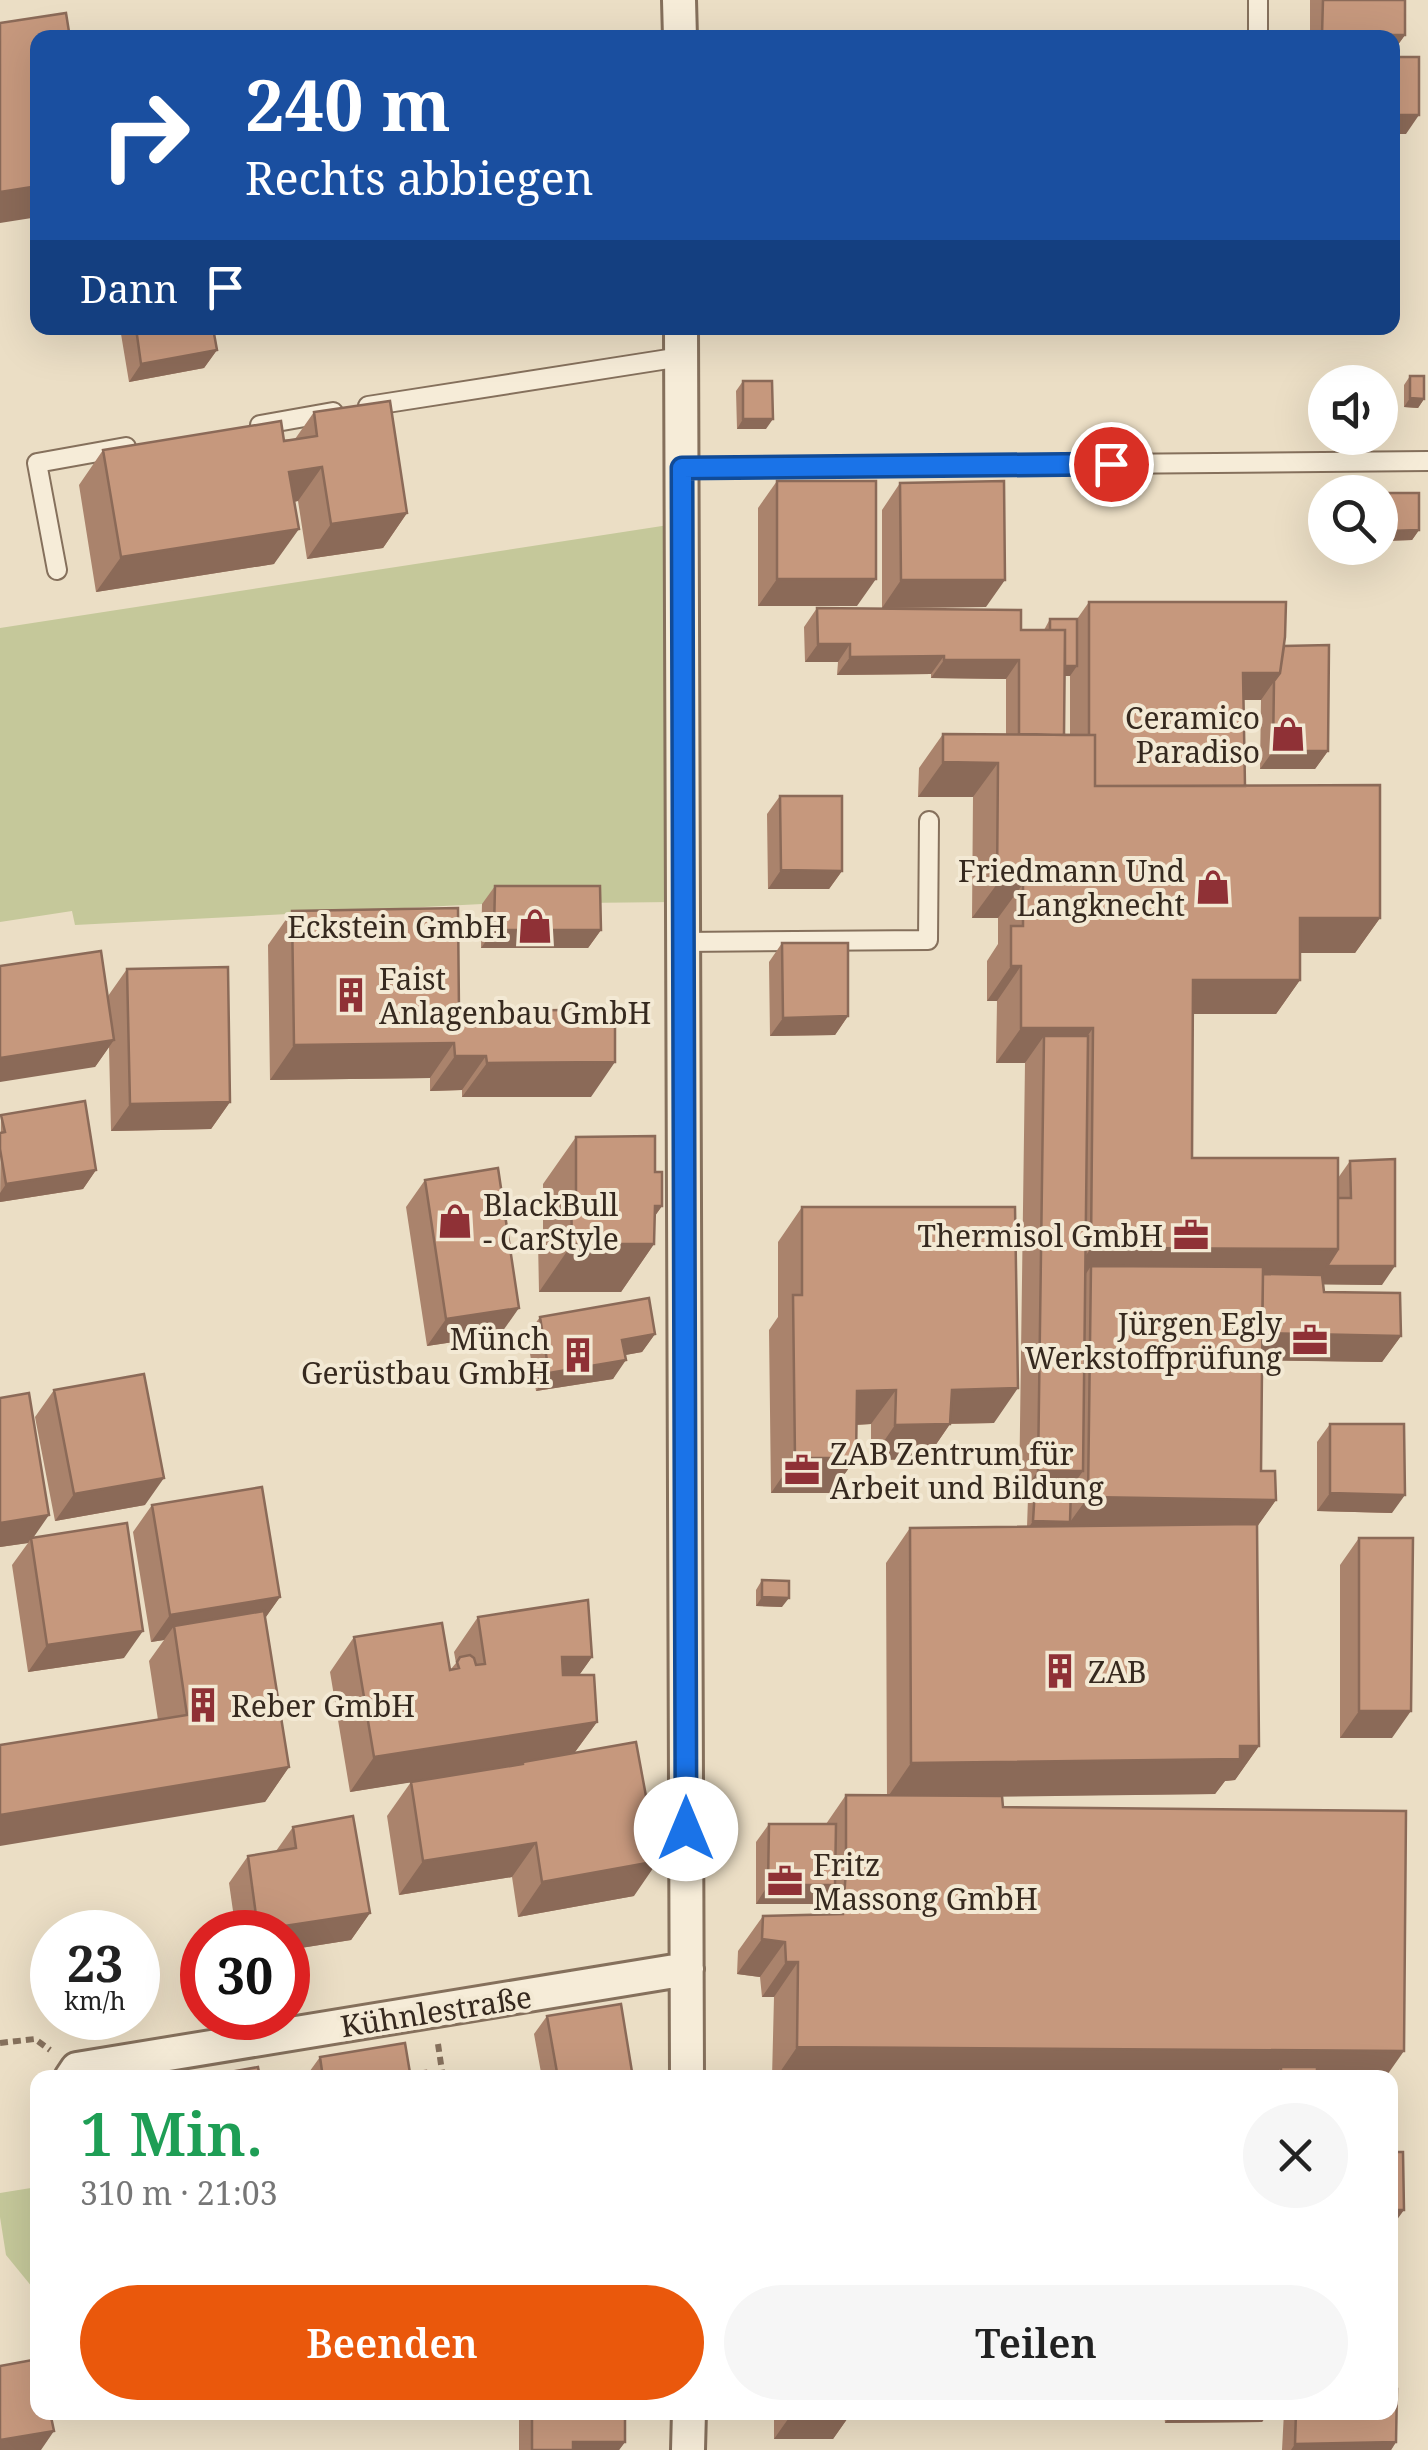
<!DOCTYPE html>
<html lang="de">
<meta charset="utf-8">
<style>
:root{--surface:#fff;--page:#f6f6f6;--text:#222;--muted:#767676;--accent:#ea580c}
body{margin:0;font-family:"Noto Serif",serif;background:var(--page);color:var(--text);height:100vh;display:flex;flex-direction:column;font-size:38px;white-space:nowrap}
*{box-sizing:border-box;margin:0}
p{font-size:32px;color:var(--muted)}
.icon{flex:none;width:55px;height:55px;fill:none;stroke:currentColor;stroke-width:2;stroke-linecap:round;stroke-linejoin:round}
.map{position:relative;flex:1;overflow:hidden}
.sheet{position:absolute;left:30px;top:2070px;width:1368px;height:350px;display:flex;flex-direction:column;background:var(--surface);border-radius:20px;box-shadow:0 10px 40px #0002}
.sheet>*{flex:none}
.banner{position:absolute;left:30px;top:30px;width:1370px;height:305px;border-radius:20px;box-shadow:0 10px 40px #0002;background:#1a4fa0;color:#fff;overflow:hidden}
.tools{position:absolute;left:1308px;top:365px;display:grid;gap:20px}
.tools a{display:grid;place-items:center;width:90px;height:90px;border-radius:50%;background:var(--surface);box-shadow:0 10px 40px #0002;font-size:50px}
.speed{position:absolute;left:30px;top:1910px;display:flex;gap:20px;font-size:50px;font-weight:700;text-align:center}
.speed>*{display:grid;place-content:center;width:130px;height:130px;border-radius:50%;background:var(--surface);box-shadow:0 10px 40px #0002;line-height:1}
.speed small{font-size:25px;font-weight:400}
.speed .limit{border:15px solid #d22;background:#fff;color:#111}
.pin{position:absolute;display:grid;place-items:center;width:85px;height:85px;color:#fff;margin:-42px;border:5px solid #fff;border-radius:50%;box-shadow:0 2px 10px #0007}
.me{position:absolute;width:110px;margin:-55px;rotate:0deg;stroke-linejoin:round;filter:drop-shadow(0 0 8px #0008)}
.turn{display:flex;align-items:center;gap:35px;height:210px;padding:0 50px;font-size:45px}
.turn .icon{width:130px;height:130px;stroke-width:2.5}
.turn b{display:block;font-size:70px;line-height:85px}
.then{display:flex;align-items:center;height:95px;padding:0 50px;background:#0003;gap:20px;font-size:38px}
.round{display:grid;place-items:center;flex:none;width:105px;height:105px;border-radius:52px;background:var(--page)}
.overview{display:flex;align-items:center;justify-content:space-between;height:170px;padding:0 50px}
h1{font-size:60px;font-weight:600;line-height:75px;color:#1e9e55}
.primary-button{display:flex;gap:20px;margin-top:auto;padding:20px 50px}
.primary-button a{flex:1;height:115px;border-radius:60px;background:var(--accent);color:#fff;font-size:40px;font-weight:600;line-height:115px;text-align:center}
.primary-button a+a{background:var(--page);color:var(--text)}
.map>svg:first-child{display:block}
</style>
<div class="map">
<svg width="1428" height="2450" viewBox="0 0 1428 2450">
<rect width="100%" height="100%" fill="#ebdec5"/>
<!-- green -->
<path fill="#c5c89a" d="M675,524l-1,378 -192,2 -407,21 -3,-14 -72,11v-294z
M37,2187h1l-1,106 -31,-38 -6,-38v-24z"/>
<g fill="none" stroke-linecap="round" stroke-linejoin="round">
<defs>
<path id="service" d="M1258,38v-38
M368,406l313,-49
M260,425l73,-13
M682,468l746,-7
M57,570l-20,-107 89,-16
M683,942l245,-2 1,-119"/>
<path id="minor" d="M679,0l1,38
M681,328l6,1750
M71,2078l6,-9 610,-100
M688,2450l1,-38"/>
</defs>
<!-- service casing -->
<use href="#service" stroke="#85705c" stroke-width="22"/>
<!-- minor casing -->
<use href="#minor" stroke="#85705c" stroke-width="38"/>
<!-- path -->
<path stroke="#85705c" stroke-width="6" stroke-dasharray="8 5" stroke-linecap="butt" d="M0,2043l35,-4 15,11
M438,2044l5,34"/>
<!-- service -->
<use href="#service" stroke="#f6ecd8" stroke-width="18"/>
<!-- minor -->
<use href="#minor" stroke="#f6ecd8" stroke-width="32"/>
</g>
<!-- wall -->
<path fill="#aa836c" fill-rule="evenodd" d="M1310,0h95v35l-13,18v-15h-82z
M120,328h109l-15,2 3,20 -13,18 -75,14z
M1410,376l14,23 -6,9 -14,-1v-22z
M743,381l23,48h-29l-1,-38z
M314,412l93,101 -24,35 -76,11 -9,-58 -4,1 -20,62 -178,28 -17,-107 24,-35 192,-11z
M777,481l80,125h-99v-98z
M900,483l86,124 -104,1v-98z
M1389,493l30,37 -7,10 -29,1 -1,-39z
M1089,602l195,44 44,105 -13,18h-55l1,-69h-17l1,86 135,132 -25,35h-55v27l-24,34h-83l-1,144 146,20 12,-17 32,124 -59,-1 1,8 77,44 -19,26 -120,-2 -1,111 15,29 -19,26 2,220 -24,34 -10,1 -10,13 -217,2 5,11 382,271h-613l2,-81h-12l-2,-20 -23,-3 1,-23 25,-35 58,-1 1,-11h-66v-62l13,-18h57l20,-29h41l-1,-232 24,-35 117,-1 1,-29h-9l6,-435h-29l1,-62h-10v-40l11,-17v-26h-26l1,-121h-55l1,-29 24,-34h63v-55l-75,-1v-4l-94,1 1,-13h-33l-1,-35 13,-19 204,22h23l6,-11h27zM1070,675v60h-6v-59z
M780,796l62,75 -13,18h-61l-1,-75z
M495,886l106,44 -13,18h-107l1,-44z
M292,911l167,101 132,85h-129v-7l-32,1v-13l-160,2 -2,-135z
M782,943l66,73 -13,19 -65,1 -1,-74z
M127,969l103,133 -19,27 -100,2 -2,-84 -14,20 13,-71z
M1,1115l95,55 -13,19 -83,13z
M576,1137l79,35 7,34 -8,11v27l-33,48h-82l-1,-52 5,-8v-48z
M425,1180l75,155 -73,11 -21,-139z
M802,1207l192,216 -44,1 -24,35 -55,1v-36l-15,1v33l-25,35h-60l-2,-163 9,-13v-75z
M540,1317l115,17 -13,18 -17,3 -12,24 -77,12 -9,-56z
M54,1390l91,115 -90,16 -20,-104z
M0,1398l34,140 90,120 -96,14 -16,-107 16,-22 -28,4z
M1330,1424l62,89 -75,-2v-69z
M152,1505l128,92 -15,21 24,149 -24,35 -107,-82 -9,-59 15,-21 -13,2 -18,-110z
M1359,1538l33,200h-52v-173z
M762,1580l20,27 -26,-1v-16z
M478,1617l114,40 -13,18 18,47 -22,30 59,144 -116,21 -6,-40 -113,18 -12,-79 24,-34 -61,10 -20,-120 24,-35 97,32 5,-6 -2,-11z
M293,1827l77,86 -19,27 -63,10v-18h-52l-7,-49 19,-27 28,-5z
M547,2016l86,62h-91l-8,-44z
M320,2057l90,16 17,5h-120v-3z
M519,2412h106v30l-6,8h-100z
M774,2412h78l-19,27h-59z
M1164,2412h105l-7,10 -97,1z
M1284,2412h106l6,30 -5,8h-109z"/>
<!-- shaded-wall -->
<path fill="#8b6a58" d="M1322,35h83l-13,18v-15h-71z
M1392,115h27l-13,19h-14z
M38,186v31l-38,6v-31z
M217,350l-13,18 -75,14 12,-18z
M1410,398l14,1 -6,9 -14,-1z
M743,419h30l-7,10h-29z
M322,467l-24,34 -33,5 24,-34z
M407,513l-24,35 -76,11 24,-35z
M299,529l-25,35 -178,28 25,-35z
M1419,530l-7,10 -29,1 6,-10z
M777,579h99l-19,27h-99z
M901,580h104l-19,27 -104,1z
M818,644h32l-12,18h-33z
M944,656l-13,18 -94,1 13,-18z
M944,660h75l-13,19 -75,-1z
M1058,666h19l-7,10h-18z
M1243,673h37l-19,27h-36z
M1273,751h55l-13,18h-55z
M943,762l55,1 -25,34h-55z
M781,870l61,1 -13,18h-61z
M997,884h26l-25,34h-26z
M1300,918h80l-25,35h-80z
M494,930h107l-13,18h-107z
M1011,966h10l-24,35h-10z
M1193,980h107l-24,34h-108z
M848,1016l-13,19 -65,1 13,-18z
M1021,1028h72l-24,35 -25,-27 -19,27h-29z
M114,1040l-19,27 -95,15v-24z
M454,1043l-24,35 -160,2 24,-35z
M455,1056h31l-24,34 -32,1z
M615,1062l-24,35h-129l25,-34z
M230,1102l-19,27 -100,2 19,-27z
M96,1170l-13,19 -83,13v-9l6,-9z
M655,1206h7l-27,38h19l-33,48h-82l33,-48z
M1091,1248l247,1 57,17 -13,19 -125,-1 -166,-18 -11,17h-13z
M519,1308l-19,27 -73,11 19,-27z
M1256,1333l145,3 -19,26 -144,-2z
M655,1334l-13,18 -33,6 13,-18z
M626,1360l-13,19 -77,12 13,-18z
M1018,1388l-24,35 -67,1 25,-34z
M896,1390l-25,34 -38,2 24,-35z
M950,1424l-24,35 -55,1 24,-35z
M795,1458h61l-25,35h-60z
M1038,1471h45l-19,27 -29,-9 -7,9h-9z
M164,1478l-19,27 -90,16 19,-27z
M1330,1493l75,2 -13,18 -75,-2z
M1088,1497l188,3 -24,34 -225,-4 6,-9 37,1z
M49,1515l-18,26v-3l-3,5 -28,4v-24z
M280,1597l-19,27 -87,2 -10,14 -13,2 19,-27z
M762,1597l27,1 -7,9 -26,-1z
M143,1631l-19,27 -96,14 19,-27z
M562,1657h30l-24,34 -31,1z
M1359,1711h52l-19,27h-52z
M597,1722l-25,34 -49,6 -2,3 -171,27 24,-35z
M1259,1746l-24,34 -10,1 -10,13 -328,4 24,-35z
M289,1767l-24,35 -265,44v-31z
M536,1843l-24,34 -113,18 24,-34z
M658,1861l-24,35 -116,21 24,-35z
M768,1885h67l-13,19h-66z
M370,1913l-19,27 -63,10v-18h-31l1,-2z
M762,1939l23,3 -25,35 -23,-3z
M786,1962h12l-24,35h-12z
M797,2047l607,4 -19,27h-104v-11l-7,11h-498z
M1390,2210h14l-13,18h-1z
M226,2412h35l-40,7z
M793,2412h59l-19,27h-59z
M1172,2412h97l-7,10 -97,1z
M54,2431l-13,19h-41v-10z
M573,2442h52l-6,8h-52z
M1396,2442l-5,8h-100l4,-6z"/>
<!-- building -->
<path fill="#c6987d" stroke="#8b6a58" stroke-width="2.5" d="M1323,0h82v35h-83z
M66,13l4,25h-32v148l-38,6v-169z
M1392,57h27v58h-27z
M136,328h77l4,22 -76,14z
M1410,376h14v23l-14,-1z
M743,381h29l1,38h-30z
M390,401l17,112 -76,11 -9,-57 -33,5 10,57 -178,28 -18,-107 178,-29 3,20 33,-5 -3,-24z
M777,481h99v98h-99z
M1004,481l1,99h-104l-1,-97z
M1389,493h30v37l-30,1z
M1089,602h197l-1,35 -5,36h-37l2,113h-150v-51h-6z
M817,608l204,2v20h44l-1,105 -45,-1v-74h-75v-4l-94,1v-13h-32z
M1050,619h27v47h-12v-36h-15z
M1329,645l-1,106h-55l1,-70 6,-8 4,-27z
M943,734l152,1v51l285,-1v133h-80v62h-107l-1,178h146v91l-247,-1 2,-220h-72v-62h-10v-40h12v-42h-26l1,-121 -55,-1z
M780,796h62v75l-61,-1z
M495,886h105l1,44h-107z
M458,908l1,104 156,-3v53l-128,1 -1,-7h-31l-1,-13 -160,2 -2,-134z
M782,943h66v73l-65,2z
M101,951l13,89 -114,18v-92z
M228,967l2,135 -100,2 -3,-135z
M1044,1036h44l-5,435h-45z
M85,1101l11,69 -90,14 -6,-35v-16l5,-1 -4,-17z
M655,1136v36h7v34h-7l-1,38h-82l-1,-52 5,-1v-54z
M1395,1159v107h-68l11,-17v-51h13l-1,-37z
M498,1168l21,140 -73,11 -21,-139z
M802,1207h213l3,181 -66,2 -2,34 -55,1 1,-35 -39,1 -1,67h-61l-2,-163h9z
M1091,1266l172,1 -2,204h14l1,29 -188,-3z
M1263,1274l59,1 2,17 76,1 1,43 -139,-3z
M649,1298l6,36 -33,6 4,20 -77,13 -9,-56z
M144,1374l20,104 -90,16 -20,-104z
M29,1393l20,122 -49,8v-125z
M1330,1424h74l1,71 -75,-2z
M262,1487l18,110 -110,18 -18,-110z
M1071,1488l-1,34 -37,-1 2,-32z
M127,1523l16,108 -96,14 -16,-107z
M1257,1524l2,222h-19v13l-329,4 -1,-235z
M1359,1538h54l-2,173h-52z
M762,1580l27,1v17l-27,-1z
M588,1600l4,57h-30l1,18h31l3,47 -223,35 -20,-120 88,-14 8,47 9,-2 -2,-6 3,-5 10,-2 4,3 2,7 9,-1 -7,-47z
M264,1611l25,156 -289,48v-70l187,-30 -13,-89z
M636,1742l22,119 -116,21 -6,-39 -113,18 -12,-79 112,-18v-2z
M846,1795l156,1 1,11 403,4 -2,240 -607,-4 1,-85h-12l-1,-20 -23,-3 1,-23 80,-2 3,-45z
M353,1816l17,97 -112,17 -10,-74 48,-8 -3,-21z
M769,1824h67l-1,61h-67z
M621,2004l12,74h-75l-11,-62z
M405,2043l5,30 16,-2 1,7h-104l-3,-21z
M258,2067l2,11h-63z
M1281,2067h36v11h-36z
M1390,2152h13l1,58h-14z
M1390,2279h5v59h-5z
M38,2359v53h12l4,19 -54,9v-74z
M1390,2389h7l-1,53 -101,2 1,-32h94z
M532,2412h93v30h-52v8h-41z"/>
<g fill="none" stroke-linecap="round" stroke-linejoin="round">
<defs>
<path id="route" d="M686,1829l-4,-1361 429,-4"/>
</defs>
<!-- route casing -->
<use href="#route" stroke="#114b97" stroke-width="25"/>
<!-- route -->
<use href="#route" stroke="#1a73e8" stroke-width="18"/>
</g>
<!-- icons -->
<defs>
<symbol id="shop-bare" viewBox="-9 -9 18 18"><path d="M-5-2.5h2.3a2.7 3.5 0 0 1 5.4 0H5L5.5 6h-11ZM-1.5-2.5h3a1.5 2.3 0 0 0-3 0Z" fill="#8f3136" stroke="#f3e9d4" stroke-width="2.5" paint-order="stroke"/></symbol>
<symbol id="building-bare" viewBox="-9 -9 18 18"><path d="M-4-6H4V6H1V3H-1V6H-4ZM-2.5-4.3h1.7v1.8h-1.7ZM.8-4.3h1.7v1.8H.8ZM-2.5-1h1.7V.8h-1.7ZM.8-1h1.7V.8H.8Z" fill="#8f3136" stroke="#f3e9d4" stroke-width="2.5" paint-order="stroke"/></symbol>
<symbol id="office-bare" viewBox="-9 -9 18 18"><path d="M-6-3h4V-5.5h4V-3h4V5H-6ZM-1-4.5V-3h2v-1.5ZM-6 0V1H6V0Z" fill="#8f3136" stroke="#f3e9d4" stroke-width="2.5" paint-order="stroke"/></symbol>
</defs>
<g fill-rule="evenodd">
<use href="#shop-bare" x="1263" y="709" width="50" height="50"/>
<use href="#shop-bare" x="1188" y="862" width="50" height="50"/>
<use href="#shop-bare" x="510" y="901" width="50" height="50"/>
<use href="#building-bare" x="326" y="970" width="50" height="50"/>
<use href="#shop-bare" x="430" y="1196" width="50" height="50"/>
<use href="#office-bare" x="1166" y="1210" width="50" height="50"/>
<use href="#office-bare" x="1285" y="1315" width="50" height="50"/>
<use href="#building-bare" x="553" y="1330" width="50" height="50"/>
<use href="#office-bare" x="777" y="1445" width="50" height="50"/>
<use href="#building-bare" x="1035" y="1646" width="50" height="50"/>
<use href="#building-bare" x="178" y="1680" width="50" height="50"/>
<use href="#office-bare" x="760" y="1856" width="50" height="50"/>
</g>
<g text-anchor="middle" dominant-baseline="central" stroke-width="8" stroke-linejoin="round" paint-order="stroke">
<!-- poi labels -->
<g font-size="30" fill="#36291f" stroke="#f3e9d4" text-anchor="end">
<text x="1260" y="717">Ceramico<tspan x="1260" dy="34">Paradiso</tspan></text>
<text x="1185" y="870">Friedmann Und<tspan x="1185" dy="34">Langknecht</tspan></text>
<text x="507" y="926">Eckstein GmbH</text>
<text x="379" y="978" text-anchor="start">Faist<tspan x="379" dy="34">Anlagenbau GmbH</tspan></text>
<text x="483" y="1204" text-anchor="start">BlackBull<tspan x="483" dy="34">- CarStyle</tspan></text>
<text x="1163" y="1235">Thermisol GmbH</text>
<text x="1282" y="1323">Jürgen Egly<tspan x="1282" dy="34">Werkstoffprüfung</tspan></text>
<text x="550" y="1338">Münch<tspan x="550" dy="34">Gerüstbau GmbH</tspan></text>
<text x="830" y="1453" text-anchor="start">ZAB Zentrum für<tspan x="830" dy="34">Arbeit und Bildung</tspan></text>
<text x="1088" y="1671" text-anchor="start">ZAB</text>
<text x="231" y="1705" text-anchor="start">Reber GmbH</text>
<text x="813" y="1864" text-anchor="start">Fritz<tspan x="813" dy="34">Massong GmbH</tspan></text>
</g>
<!-- street labels -->
<g font-size="30" fill="#36291f" stroke="#f3e9d4">
<text transform="translate(436 2011) rotate(-9)">Kühnlestraße</text>
</g>
</g>
</svg>
<div class="tools">
<a><svg class="icon" aria-label="sound" viewBox="0 0 24 24"><path d="M4 9h4l5-4v14l-5-4H4zM17 9q2 3 0 6"/></svg></a>
<a><svg class="icon" aria-label="search" viewBox="0 0 24 24"><circle cx="10" cy="10" r="6"/><path d="M15 15l6 6"/></svg></a>
</div>
<div class="speed"><div>23<small>km/h</small></div><div class="limit">30</div></div>
<div class="pin" style="left:1111px;top:464px;background:#d93025"><svg class="icon" aria-label="arrive" viewBox="0 0 24 24"><path d="M6 21V4h12l-3 4 3 4H6"/></svg></div>
<svg class="me" style="left:686px;top:1829px" viewBox="-20 -20 40 40"><circle r="19" fill="#fff"/><path d="M0-13L10 11 0 6-10 11z" fill="#1a73e8"/></svg>
<div class="banner">
<div class="turn"><svg class="icon" aria-label="right" viewBox="0 0 24 24"><path d="M7 20v-9h11M14 6l5 5-5 5"/></svg><div><b>240 m</b>Rechts abbiegen</div></div>
<div class="then">Dann<svg class="icon" aria-label="arrive" viewBox="0 0 24 24"><path d="M6 21V4h12l-3 4 3 4H6"/></svg></div>
</div>
<section class="sheet">
<div class="overview"><div><h1>1 Min.</h1><p>310 m · 21:03</p></div><a class="round"><svg class="icon" aria-label="close" viewBox="0 0 24 24"><path d="M6 6l12 12M18 6L6 18"/></svg></a></div>
<div class="primary-button"><a>Beenden</a><a>Teilen</a></div>
</section>
</div>
